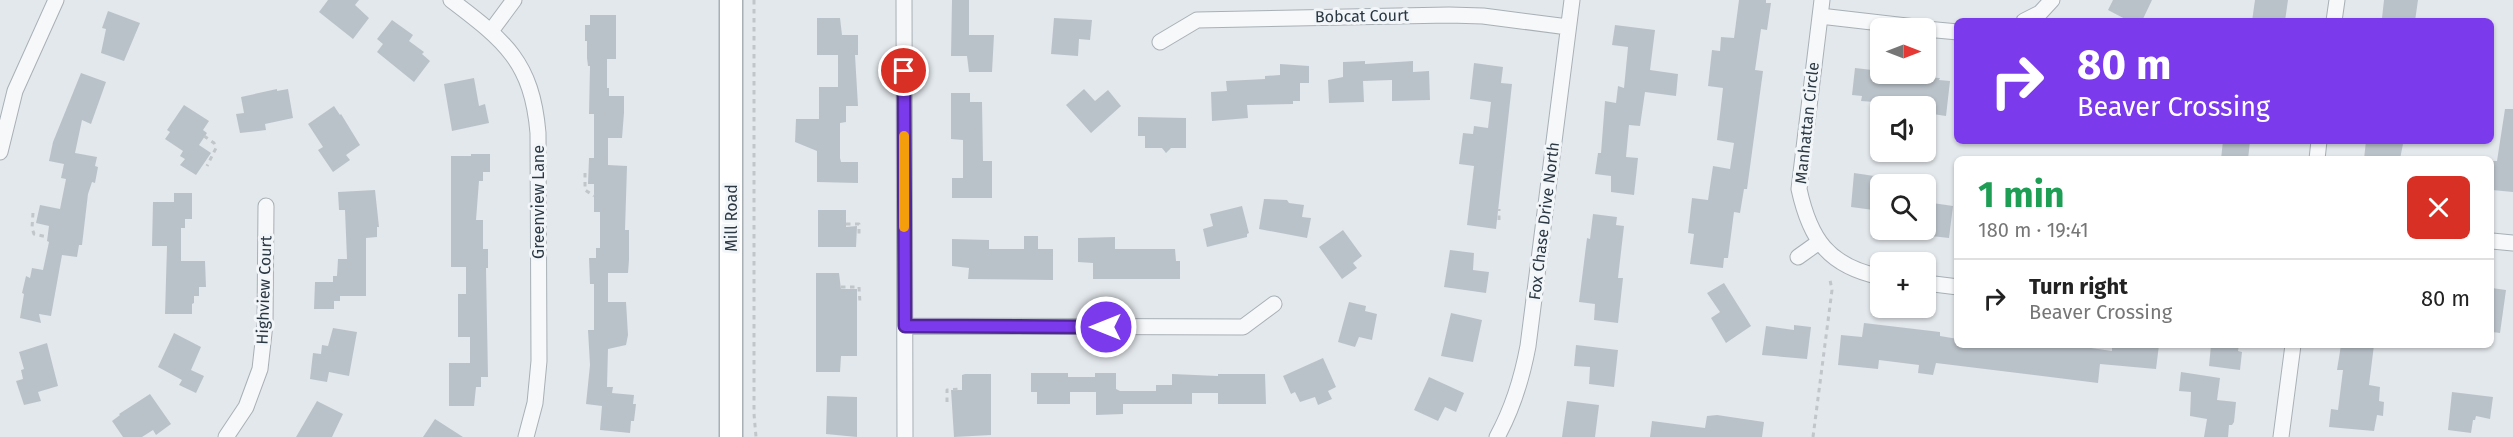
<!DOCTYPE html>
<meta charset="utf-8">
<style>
:root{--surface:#fff;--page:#f2f2f2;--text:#222;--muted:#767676;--line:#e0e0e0}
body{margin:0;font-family:"Fira Sans",sans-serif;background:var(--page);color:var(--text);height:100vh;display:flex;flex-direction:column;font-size:22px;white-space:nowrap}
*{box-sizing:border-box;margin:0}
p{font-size:20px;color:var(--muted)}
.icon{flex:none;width:33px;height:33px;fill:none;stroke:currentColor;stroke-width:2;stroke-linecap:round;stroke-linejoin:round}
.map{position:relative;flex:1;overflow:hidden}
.side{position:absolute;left:1954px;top:156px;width:540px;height:192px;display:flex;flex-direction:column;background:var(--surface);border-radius:9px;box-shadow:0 2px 4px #0004}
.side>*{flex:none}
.hud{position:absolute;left:1954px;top:18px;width:540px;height:126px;border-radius:9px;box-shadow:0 2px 4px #0004;background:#7c3aed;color:#fff;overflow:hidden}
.needle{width:39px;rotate:90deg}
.tools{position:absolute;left:1870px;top:18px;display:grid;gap:12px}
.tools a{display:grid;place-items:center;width:66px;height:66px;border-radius:9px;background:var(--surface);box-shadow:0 2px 4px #0004;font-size:30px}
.pin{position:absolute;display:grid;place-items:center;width:51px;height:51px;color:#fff;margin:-26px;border:3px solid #fff;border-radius:50%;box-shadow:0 2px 6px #0007}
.me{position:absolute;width:66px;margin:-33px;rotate:270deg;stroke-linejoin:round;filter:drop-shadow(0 0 4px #0008)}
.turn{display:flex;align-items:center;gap:21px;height:126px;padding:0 24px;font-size:27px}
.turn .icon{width:78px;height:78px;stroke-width:2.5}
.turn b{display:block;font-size:42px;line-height:51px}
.round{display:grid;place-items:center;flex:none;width:63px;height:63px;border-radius:9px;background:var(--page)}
.headline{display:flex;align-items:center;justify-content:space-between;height:102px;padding:0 24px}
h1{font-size:36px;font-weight:700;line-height:45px;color:#1e9e55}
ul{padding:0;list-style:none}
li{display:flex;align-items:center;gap:18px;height:78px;padding:0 24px;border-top:2px solid var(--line)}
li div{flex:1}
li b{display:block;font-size:22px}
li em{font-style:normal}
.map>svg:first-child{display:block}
</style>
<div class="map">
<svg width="2513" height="437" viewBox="0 0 2513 437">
<rect width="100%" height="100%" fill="#e3e8ec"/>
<!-- building -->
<path fill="#bac2c9" d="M328,0h31l-4,5 14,13 -16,21 -34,-27z
M952,0h17v35h25l-2,37h-23l-2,-16h-16z
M1739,0h27v3h5l-4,27 -6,-1 -6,41 8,1 -16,118h-3l-4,24 -6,-1 -6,46h-4l-1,10 -33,-4 4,-30 -6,-1 4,-35 16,2 5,-34 17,3 4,-26 -17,-3 6,-52 -15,-2 4,-36 8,1 1,-14 13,1z
M2113,0h39l-10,21h-13l-21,-11z
M2255,0h33l-3,21h-33z
M2384,0h34l-3,21 -33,-3z
M108,11l32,12 -16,38 -23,-8 5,-24 -4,-1z
M590,15h26v44h-9v29h2v8h15v17l-2,25h-14v27l19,1 -2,64h4v30l-1,13h-20v29h18l2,33 -2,10 -18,4 -1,38h6l-1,6 22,2 -1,9h3l-2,17h-3l-1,12 -30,-3 2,-24 -16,-2 4,-39 -2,-35h6v-46h-4l-1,-26h7v-10h4v-36h-6v-28h-6l1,-26h5v-44h-5l1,-48h-2l-1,-8v-17h-2v-16h5z
M817,18h23l2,17h16v20h-3l3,51h-12v16l-6,1v35l1,4h17v21l-41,-1v-31l-22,-9 1,-23h23v-32h19v-32h-21z
M1054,18l38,2 -2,20 -11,-1 -1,17 -27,-2z
M392,20l21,15 -4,6 15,11 -2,2 8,7 -16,21 -37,-30 6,-8 -6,-5z
M1615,25l40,5 -5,40 28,4 -2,22 -31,-4 -5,34 -11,-1 -3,32 12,1 -4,37 -23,-3v-16l-16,-2 3,-21h3l4,-52 11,2 2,-17 6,2 4,-41 -16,-2z
M1365,61v3l48,-3v11l16,-1 1,29 -38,1v-21l-29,1 1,21 -35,1 -1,-23 15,-3v-15z
M1474,63l29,4 -2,16 11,1 -16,145 -29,-4 7,-59 -15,-2 4,-31 10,1 1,-8 14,2 3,-26 -21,-3z
M1280,64l29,2v17h-9v18h-7v3l-46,1 1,13 -36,3 -1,-29 16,-1 -1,-10 39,-2v-3l15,-1z
M1855,68l26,3v3l59,4 -1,2 11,1 -4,35 -20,-3v-7l-65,-5 1,-5 -10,-1z
M81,73l25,9 -15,42 -9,-4 -7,33 22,4 -2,9 3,1 -3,16 -3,-1 -4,12 -6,51h-3l-2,12 -15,-2 -11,61 -12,-2 2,9 -21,-5 4,-24 -2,-1 4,-17 4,2 2,-10 11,2 6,-28 -2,-1 2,-15 -13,-3 4,-18 20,4 6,-30 -5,-1 3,-14 -15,-3 4,-19z
M474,78l5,28 6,-2 4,19 -37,8 -8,-47z
M277,89v2l11,-2 5,29 -28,6 1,6 -26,3 -4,-19 8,-1 -3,-16z
M1084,89l11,12 13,-11 13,16 -30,27 -25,-28z
M951,93h19v9h12l1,59h9v37h-40v-20h11v-38l-12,-1z
M184,105l25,16 -6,9 4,3 -8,12 12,8 -15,22 -16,-10 5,-6 -5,-3 3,-5 -18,-12 5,-7 -3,-2z
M334,106l6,9 1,-1 19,31 -14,10 4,5 -17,12 -15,-22 5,-3 -15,-23z
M2505,109h8v83l-21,-2v-29h5z
M1138,117l48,1v30h-15l-5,5 -4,-5h-17v-12h-7z
M2223,141h27l-2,18h-27z
M2366,141l37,3 -3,15h-36z
M471,154h19v18h-7v9h-4l-3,39h7v29h5v19h-2l2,109h-7v10h-5l-2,19h-25v-43h21v-26h-12v-43h8v-27h-15v-111h20z
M1854,173l27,4v34l-30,-4z
M375,190l4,37h-2v10l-11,1v58h-26v5h-6v8h-20l1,-27h18v-6h4l1,-17h9l-2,-49h-6l-1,-18z
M174,193h18v26h-7v9h-4v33h24l1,26h-7v9h-5v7l-2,1v10h-27l2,-68h-15l1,-44h21z
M1264,199l23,1 2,3 15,2 -2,12 9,1 -4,20 -48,-9z
M1926,202l27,4 -4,32 -18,-2v-5l-5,-1z
M1242,206l7,27 -2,1v3l-40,10 -4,-18 10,-3 -3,-12z
M818,210h28v17l11,-1 -1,21h-38z
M1593,214l24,3 -1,8 8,1 -6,52h5l-5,45 -24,-3 1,-16 -16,-2 8,-64 3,1z
M1343,230l19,26 -9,7 4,5 -15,11 -23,-32z
M1024,236h14v13h15v31l-85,-1 1,-11 -17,-2v-27l37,1v9h35z
M1115,237v12h60l1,12h4v18h-87v-16l-15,-1v-24z
M1450,250l24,3 -1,17 16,2 -3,21 -42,-6z
M816,273h23l2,16h16v67h-16l-1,16h-24z
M1724,283l27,43 -25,17 -15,-25 9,-6 -13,-19z
M2492,288l14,2 -6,43 -8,-1z
M1349,302l17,4 -1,5 12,3 -5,26 -13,-3 -4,10 -17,-5z
M1451,313l31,7 -9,42 -32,-6z
M1864,323l76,9v4l18,3v6l55,2 1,-2h56l42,6v-6h47l-3,24 -56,-5 -2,19 -162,-20 -3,12 -15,-2 1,-8 -40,-5 -1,9 -40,-4 3,-30 21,2z
M1794,325l17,2 -4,32 -45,-4 4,-29 28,4z
M333,328l24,4 -8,44 -20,-4 -2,10 -17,-3 3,-26 8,1 1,-9 6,1z
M174,333l27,14 -10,23 13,6 -8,17 -17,-8 3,-5 -24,-13z
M47,343l11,43 -20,6 3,9 -17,4 -8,-24 7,-2 -2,-9 3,-1 -5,-17z
M1576,345l42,5 -4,37 -25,-3 1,-17 -16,-1z
M2211,345h28l-1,6 4,1 -2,18 -31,-4z
M2341,345h33l-5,40 11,2 -1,14 5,1 -1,14 -6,-1 -3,16 -45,-4 2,-18 7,1 5,-40h-6z
M1323,358l13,29 -8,4 4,8 -14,6 -3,-8 -15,5 -5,-10 -4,2 -8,-18z
M2181,372l39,6 -3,22 19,2 -2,20 -2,3h-3l-1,12h-24l3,-18 -17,-3 1,-24 -12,-1z
M1031,373h37v4h27v-4h21v16l4,2h36v-6h16v-11l46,2v-2h47l1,30h-48v-11h-26v11h-69v10l-27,1v-23h-26v12h-33v-12h-6z
M965,374h26v61l-37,2 -3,-47h11v-15z
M1429,377l35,16 -8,19 -11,-5 -7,14 -24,-11z
M2452,392l41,5 -3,22 -14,-3 -1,4h-2l-2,13 -23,-3z
M150,394l21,30 -15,11 -3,-5 -11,7h-19l-11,-16 8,-6 -1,-1z
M827,396l30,1v40l-31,-3z
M317,401l26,13 -11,23h-36z
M1567,401l32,4 -4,32h-33z
M1717,415l47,7 -2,15h-112l2,-16 53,7 2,-12z
M435,419l28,18h-40z"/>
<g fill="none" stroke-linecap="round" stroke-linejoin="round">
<defs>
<path id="street" d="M451,0c54,41 81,62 87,133l1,228 -4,42 -9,34
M904,0l1,437
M1822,0l-23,189c11,50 29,77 82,88
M1820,16l104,12
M2024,21l16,-8 12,-13
M2334,21l3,-21
M1926,29l32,3
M491,31l23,-31
M1160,42l37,-22 252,-5 34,1 85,11
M0,152l15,-61 41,-91
M2317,159l2,-18
M2492,241l21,2
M1798,257l21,-15
M1926,283l32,4
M905,326l338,1 31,-23
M226,437l20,-30 14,-38 5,-45 1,-118
M1497,437c16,-29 25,-59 31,-91l44,-346
M2281,437l12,-92"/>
<path id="secondary" d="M731,437v-437"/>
</defs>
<!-- street casing -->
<use href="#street" stroke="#a8b0b6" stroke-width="17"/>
<!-- secondary casing -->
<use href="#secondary" stroke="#a8b0b6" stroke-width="25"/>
<!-- path -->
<path stroke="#c1c6cb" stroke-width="3" stroke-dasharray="4.5 4.5" stroke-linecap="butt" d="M754,0v414l2,23
M204,136l10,7 2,5 -9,18
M585,173v17l9,6
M33,213l-1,15 2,6 13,3
M1499,220v-11
M846,224h13v13
M841,287h18l1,16
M947,402v-12l15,-1
M1813,437l19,-147 -2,-10"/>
<!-- street -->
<use href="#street" stroke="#f6f8fa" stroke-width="15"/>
<!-- secondary -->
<use href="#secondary" stroke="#fff" stroke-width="22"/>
</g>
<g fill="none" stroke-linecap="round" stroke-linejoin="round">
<defs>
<path id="route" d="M904,71l1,255 201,1"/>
</defs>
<!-- route casing -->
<use href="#route" stroke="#51269a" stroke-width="15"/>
<!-- route -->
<use href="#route" stroke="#7c3aed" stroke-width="10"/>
<!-- slow -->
<path stroke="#f59e0b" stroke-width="10" d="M904,136v91"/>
</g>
<g text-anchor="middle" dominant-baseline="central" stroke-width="6" stroke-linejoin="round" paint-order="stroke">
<!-- street labels -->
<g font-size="16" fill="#2a3844" stroke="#f3f6f9">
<text transform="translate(1362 16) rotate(-1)">Bobcat Court</text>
<text transform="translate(1807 123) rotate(-84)">Manhattan Circle</text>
<text transform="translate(538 202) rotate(-90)">Greenview Lane</text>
<text transform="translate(731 218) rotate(-90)">Mill Road</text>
<text transform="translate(1544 221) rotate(-83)">Fox Chase Drive North</text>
<text transform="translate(264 290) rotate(-88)">Highview Court</text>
</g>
</g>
</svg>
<div class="tools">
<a><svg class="needle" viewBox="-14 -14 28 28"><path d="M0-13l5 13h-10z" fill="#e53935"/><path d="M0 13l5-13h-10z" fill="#767676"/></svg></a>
<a><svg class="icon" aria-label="sound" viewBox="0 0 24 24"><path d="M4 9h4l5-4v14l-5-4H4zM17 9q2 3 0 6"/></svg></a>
<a><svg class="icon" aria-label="search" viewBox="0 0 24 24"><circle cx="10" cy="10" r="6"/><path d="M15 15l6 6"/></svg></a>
<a>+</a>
</div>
<div class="pin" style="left:904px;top:71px;background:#d93025"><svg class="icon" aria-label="arrive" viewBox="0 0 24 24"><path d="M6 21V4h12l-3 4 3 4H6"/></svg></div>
<svg class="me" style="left:1106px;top:327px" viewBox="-20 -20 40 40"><circle r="17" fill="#7c3aed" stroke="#fff" stroke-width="3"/><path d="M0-11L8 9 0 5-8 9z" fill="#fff"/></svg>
<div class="hud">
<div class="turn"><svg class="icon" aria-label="right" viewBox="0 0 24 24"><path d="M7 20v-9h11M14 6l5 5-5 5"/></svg><div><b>80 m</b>Beaver Crossing</div></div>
</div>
<section class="side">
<div class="headline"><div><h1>1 min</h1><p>180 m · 19:41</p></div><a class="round" style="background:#d93025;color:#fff"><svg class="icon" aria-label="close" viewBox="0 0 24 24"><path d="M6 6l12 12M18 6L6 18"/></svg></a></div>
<ul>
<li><svg class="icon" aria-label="right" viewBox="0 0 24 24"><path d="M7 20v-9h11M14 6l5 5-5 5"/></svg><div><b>Turn right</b><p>Beaver Crossing</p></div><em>80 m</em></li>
</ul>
</section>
</div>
